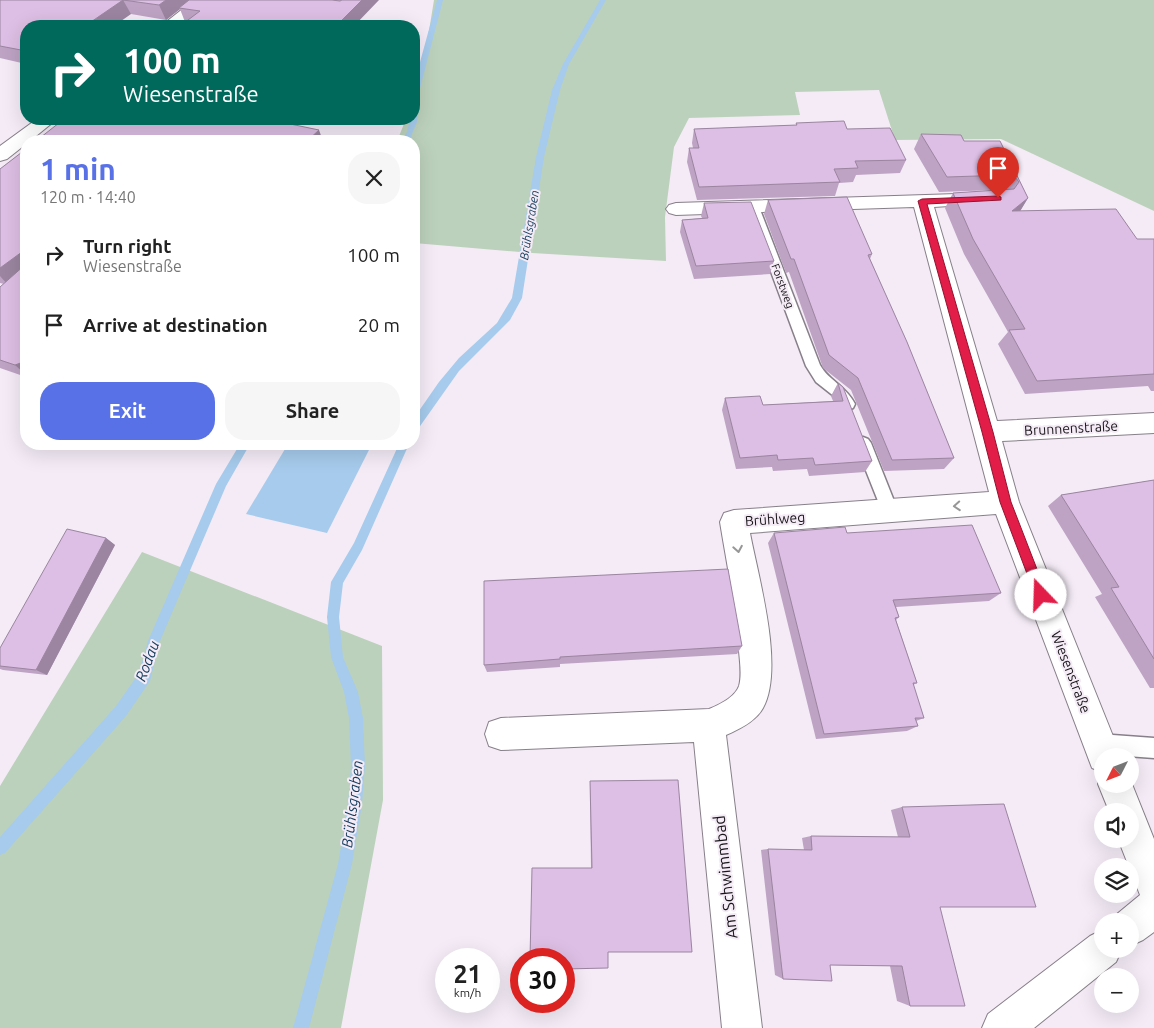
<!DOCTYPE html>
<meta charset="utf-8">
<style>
:root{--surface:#fff;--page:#f6f6f6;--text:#222;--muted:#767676;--accent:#5971e7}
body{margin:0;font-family:Ubuntu,sans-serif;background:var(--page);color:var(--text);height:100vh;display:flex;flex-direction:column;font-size:19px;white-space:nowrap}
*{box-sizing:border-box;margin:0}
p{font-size:16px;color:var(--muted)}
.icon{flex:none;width:28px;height:28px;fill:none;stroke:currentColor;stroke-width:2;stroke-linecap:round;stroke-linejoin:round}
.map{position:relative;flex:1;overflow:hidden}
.panel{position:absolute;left:20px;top:135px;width:400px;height:315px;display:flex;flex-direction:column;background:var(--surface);border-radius:20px;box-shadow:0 5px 20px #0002}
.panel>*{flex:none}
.hud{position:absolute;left:20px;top:20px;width:400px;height:105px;border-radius:20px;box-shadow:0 5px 20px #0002;background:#00695c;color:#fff;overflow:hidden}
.needle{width:32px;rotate:228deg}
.buttons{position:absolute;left:1094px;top:748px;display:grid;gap:10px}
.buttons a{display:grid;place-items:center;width:45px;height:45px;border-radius:50%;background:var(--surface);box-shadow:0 5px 20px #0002;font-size:25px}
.speed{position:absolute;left:435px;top:948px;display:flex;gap:10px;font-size:25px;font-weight:700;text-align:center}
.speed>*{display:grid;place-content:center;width:65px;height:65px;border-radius:50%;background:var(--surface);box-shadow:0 5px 20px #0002;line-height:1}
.speed small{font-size:12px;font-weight:400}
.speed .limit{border:8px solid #d22;background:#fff;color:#111}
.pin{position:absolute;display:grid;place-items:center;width:42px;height:42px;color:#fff;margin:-51px -21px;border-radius:50% 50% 50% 0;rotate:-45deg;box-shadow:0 0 5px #0007}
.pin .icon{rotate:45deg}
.me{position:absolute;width:55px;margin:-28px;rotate:339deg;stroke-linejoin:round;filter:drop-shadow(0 0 4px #0008)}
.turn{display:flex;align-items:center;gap:18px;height:105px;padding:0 20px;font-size:22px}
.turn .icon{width:65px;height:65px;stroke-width:2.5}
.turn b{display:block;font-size:35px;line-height:42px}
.round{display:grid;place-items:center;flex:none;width:52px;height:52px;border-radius:20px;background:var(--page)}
.summary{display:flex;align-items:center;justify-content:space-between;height:85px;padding:0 20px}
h1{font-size:30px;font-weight:600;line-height:38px;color:var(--accent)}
.button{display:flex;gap:10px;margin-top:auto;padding:10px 20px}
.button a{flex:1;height:58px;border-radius:20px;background:var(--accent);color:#fff;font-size:20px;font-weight:600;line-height:58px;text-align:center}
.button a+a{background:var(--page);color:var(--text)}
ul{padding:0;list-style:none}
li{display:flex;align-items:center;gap:15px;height:70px;padding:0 20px}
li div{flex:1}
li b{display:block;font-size:19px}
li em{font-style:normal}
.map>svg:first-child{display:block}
</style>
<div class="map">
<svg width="1154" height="1028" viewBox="0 0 1154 1028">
<rect width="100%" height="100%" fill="#f4ebf6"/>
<!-- green -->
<path fill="#bcd1bb" d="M434,0h720v211l-153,-72 -106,1 -16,-50 -84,2 5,23 -111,3 -15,29 -9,70 1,44 -134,-8 -118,-10v-102h-17l9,-22h8v-28l13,-48z
M142,552l240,94 1,154 -42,228h-341v-242z"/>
<!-- water -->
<path fill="#a6cbec" d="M288,444h84l-45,89 -81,-19z"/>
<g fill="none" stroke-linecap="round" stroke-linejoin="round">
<!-- stream -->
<path fill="#a6cbec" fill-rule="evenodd" d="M437,0h6l-25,96 -4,2v-14z
M600,0h6l-37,64 -9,26 -16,67 -22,141 -12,22 -51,51 -41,58 -4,1v-12l25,-36 20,-24 38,-35 15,-25 24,-141 16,-67 11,-26z
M414,99l4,2 -1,21 -8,19h-8l6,-9 3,-13h4z
M240,444h10l-24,42 -66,155 -10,40 -24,35 -121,137 -5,2v-18l116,-131 23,-33 9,-32 68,-157z
M399,444h10l-47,106 -19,33 -4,34 4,40 15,35 5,26 2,48 -3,38 -10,60 -43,164h-16l45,-164 10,-60 3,-38 -2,-48 -5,-26 -13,-35 -4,-40 4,-35 23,-39z"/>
<defs>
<path id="service" d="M753,203l6,4 61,158c9,16 25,20 35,39l-2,4 -5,2 -5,-2 -8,-11 -19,-15 -10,-16 -59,-159z
M863,437l5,2 3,4 27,68 -2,5 -6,2 -6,-2 -2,-5 -27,-68 3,-4z
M1099,734l55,4v20l-55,-4 -7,-3 -3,-7 3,-7z"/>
<path id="minor" d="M988,193l7,2 3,4 -3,4 -61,4 63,214 157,-8v20l-152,8 17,61 102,254h-19v16l-10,-4 -96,-254 -246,19c8,43 35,135 13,175 -7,13 -23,21 -37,27l36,293h-40l-28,-286 -193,8 -12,-4 -4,-12 4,-12 12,-4 208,-9c10,-4 26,-12 30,-23 3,-10 1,-24 0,-35 -3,-43 -12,-86 -19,-129l4,-9 10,-3 255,-18 -75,-285 -238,8 -7,-2 -3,-4 3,-4 7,-2z
M1102,773v11h28v-5l24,60v93l-11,8 -13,6v-25h-16l3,-7 23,-19 -22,-56h12v-28h-21l-11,-27z
M1102,930v19h20l-6,13 -82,66h-52l6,-14 102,-78z"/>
<path id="secondary" d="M194,0h16l-32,26h-17z
M37,119h20l-27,22h-4v3l-19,15 -7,2v-15z"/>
</defs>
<!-- service casing -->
<use href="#service" stroke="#877f89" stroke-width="3"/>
<!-- minor casing -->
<use href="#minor" stroke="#877f89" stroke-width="2"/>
<!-- secondary casing -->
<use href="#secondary" stroke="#877f89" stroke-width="2"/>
<!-- service -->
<use href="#service" fill="#fff" fill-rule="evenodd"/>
<!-- minor -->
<use href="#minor" fill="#fff" fill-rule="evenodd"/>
<!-- secondary -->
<use href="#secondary" fill="#fff" fill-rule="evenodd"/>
</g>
<!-- wall -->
<path fill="#bea3c4" d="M0,0h379l-194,22 -5,-13 -14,11 -35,-6 -105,12v38l-26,-6z
M796,123l51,6 59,31 -6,13 -44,2 -3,7 -14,1 -4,13 -138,4 -10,-38 2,-14h4l-1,-5 2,-14 102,-4z
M921,134l43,7h36l28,57 -8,13 117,28h17v152h-3l-3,-5 -123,8 -27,-50 10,-12 -44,-78 -19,-46 8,-15 44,-3 -58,2 -25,-43z
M26,149v228l-26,-9v-81l4,-3 -4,-1v-114z
M768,200l104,54 -2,5 84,199 -10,11 -60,2 -33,-81 -28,-22 -34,-96 -3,1 -22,-59z
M704,203l70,58 -4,13 -76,5 -14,-47 2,-12 20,-2 -1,-2z
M838,383l34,78 -7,11 -56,4 -2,-7 -34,2 -1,-4 -36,2 -14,-59 3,-12 38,7 70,-4 -2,-5z
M1154,480v208h-4l-55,-91 7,-3 -54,-88 13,-11z
M774,533h73l154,60 -12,8 -93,6 3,10 -3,3 21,63 -4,2 11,33 -8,3 2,5 -11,5 -91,8 -48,-196z
M106,538l9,7 -68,130 -44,-5 -3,-1v-21z
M484,581l258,65 -5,8 -177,10v3l-73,5 -3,-7z
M590,781l102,171 -101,-84 -1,-81z
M902,807l38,100 -30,99 -13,-5 -7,-35 -60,-1 -47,14 -8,-4 -14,-125 7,-1 36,1 -2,-12 9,-2 87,1 -7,-27z"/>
<!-- shaded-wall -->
<path fill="#9b85a0" d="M123,0l8,14 -17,12h-29z
M166,0h26l-13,8 1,1 -14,11 -7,-15z
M362,0h17l-25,26h-18z
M26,46v12l-5,-8z
M261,119h19l-14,13z
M319,130l4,11h-16z
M1028,198l-9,15 -7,-2z
M26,249v24l-17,13 -9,-10v-8z
M26,361v14l-11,-10z
M106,538l9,7 -68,130 -11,-5z"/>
<!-- building -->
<path fill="#ddbee4" stroke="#9b85a0" d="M0,0h166l-7,5 -36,-5 -38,26h-59v20l-5,4 -21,-4z
M189,0h143l8,1 2,-1h20l-26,26h-156l20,-15 -21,-3z
M64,119h202l53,11 -12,11h-271z
M844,121l3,8 43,-1 16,32 -51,1 3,7 -24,1 6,13 -141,5 -10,-39h10l-5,-19 103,-4 -1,-2z
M921,134l40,1 3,6h36l28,57 -16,13 104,-2 21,30h17v135l-117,7 -28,-51 16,-1 -52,-90 -20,-46 61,-4 5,-7 -4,-5 -8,-2 -60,2z
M26,149v100l-26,19v-99z
M847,197l25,57 -4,1 39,87 47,116 -62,2 -34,-82 -29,-23 -35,-96h-3l-23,-59z
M751,202l23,59 -78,5 -14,-46 26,-2 -4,-15z
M26,264v97l-11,4 -15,-5v-73z
M838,383l5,4 29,74 -57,4 -2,-7 -35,2 -1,-5 -37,3 -15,-60 35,-2 3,9 80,-4z
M1154,480v179l-43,-71 8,-1 -58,-92z
M972,525l29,68 -108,7 6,17 -4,1 22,65h-4l11,35h-9l3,8 -94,8 -50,-201 71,-6 2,6z
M67,529l39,9 -70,132 -36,-4v-18z
M728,569l14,77 -182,11v2l-76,6v-84z
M678,780l14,172h-84v16l-44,1v-10h-34l2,-91h60l-2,-87z
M1004,804l32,103h-96l25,99h-55l-8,-40 -72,-1 2,16 -49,-2 -15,-130 44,1 -1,-14 99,1 -8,-30z"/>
<!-- one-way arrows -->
<defs><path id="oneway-chevron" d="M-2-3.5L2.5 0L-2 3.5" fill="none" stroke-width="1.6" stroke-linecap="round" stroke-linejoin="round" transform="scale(1.25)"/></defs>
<g stroke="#989798">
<use href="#oneway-chevron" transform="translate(957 506) rotate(176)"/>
<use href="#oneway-chevron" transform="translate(738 549) rotate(80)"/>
</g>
<!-- route -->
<path fill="#e11d48" stroke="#92132f" d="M998,196l3,1v3l-74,4 66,228 18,70 36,93 -1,4 -5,2 -4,-2 -2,-4 -35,-93 -18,-70 -64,-231 4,-2z"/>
<g text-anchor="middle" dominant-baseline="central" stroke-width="4" stroke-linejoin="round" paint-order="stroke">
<!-- far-street labels -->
<g font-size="11" fill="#19171a" stroke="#f4ebf6">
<text transform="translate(783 286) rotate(70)">Forstweg</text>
</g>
<!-- far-water labels -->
<g font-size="12" font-style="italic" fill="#113b5c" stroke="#f4ebf6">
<text transform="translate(529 225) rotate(-81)">Brühlsgraben</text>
</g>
<!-- street labels -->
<g font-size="14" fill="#19171a" stroke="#f4ebf6">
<text transform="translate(1071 428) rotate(-3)">Brunnenstraße</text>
<text transform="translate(775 519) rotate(-4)">Brühlweg</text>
<text transform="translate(1071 672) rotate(69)">Wiesenstraße</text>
</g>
<!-- water labels -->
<g font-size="15" font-style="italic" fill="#113b5c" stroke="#f4ebf6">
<text transform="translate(147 661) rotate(-69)">Rodau</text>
<text transform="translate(352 804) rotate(-83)">Brühlsgraben</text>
</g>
<!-- near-street labels -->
<g font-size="16" fill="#19171a" stroke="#f4ebf6">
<text transform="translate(725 877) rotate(-96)">Am Schwimmbad</text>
</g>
</g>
</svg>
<div class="buttons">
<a><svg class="needle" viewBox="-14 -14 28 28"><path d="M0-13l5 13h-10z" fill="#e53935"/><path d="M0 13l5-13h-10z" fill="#767676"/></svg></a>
<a><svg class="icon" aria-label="sound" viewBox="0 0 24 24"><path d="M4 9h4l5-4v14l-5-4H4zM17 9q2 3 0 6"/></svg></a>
<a><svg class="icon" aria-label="layers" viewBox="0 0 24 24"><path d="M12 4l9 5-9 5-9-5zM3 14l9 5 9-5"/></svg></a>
<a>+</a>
<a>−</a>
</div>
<div class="speed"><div>21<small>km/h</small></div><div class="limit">30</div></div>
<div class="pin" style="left:998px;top:198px;background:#d93025"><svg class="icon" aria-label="arrive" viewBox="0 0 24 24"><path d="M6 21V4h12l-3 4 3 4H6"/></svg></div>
<svg class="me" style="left:1041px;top:595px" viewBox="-20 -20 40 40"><circle r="19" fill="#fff"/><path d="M0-13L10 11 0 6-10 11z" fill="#e11d48"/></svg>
<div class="hud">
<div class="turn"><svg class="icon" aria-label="right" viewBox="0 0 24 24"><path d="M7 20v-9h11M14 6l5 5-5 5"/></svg><div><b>100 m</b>Wiesenstraße</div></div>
</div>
<section class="panel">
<div class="summary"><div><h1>1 min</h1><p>120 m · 14:40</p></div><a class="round"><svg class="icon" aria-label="close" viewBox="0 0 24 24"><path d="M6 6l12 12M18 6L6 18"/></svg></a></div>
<ul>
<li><svg class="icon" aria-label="right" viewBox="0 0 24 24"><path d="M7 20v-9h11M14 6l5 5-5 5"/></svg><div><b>Turn right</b><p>Wiesenstraße</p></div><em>100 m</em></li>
<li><svg class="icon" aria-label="arrive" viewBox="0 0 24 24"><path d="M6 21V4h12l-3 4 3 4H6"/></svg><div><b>Arrive at destination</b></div><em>20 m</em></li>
</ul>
<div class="button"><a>Exit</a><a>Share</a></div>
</section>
</div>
